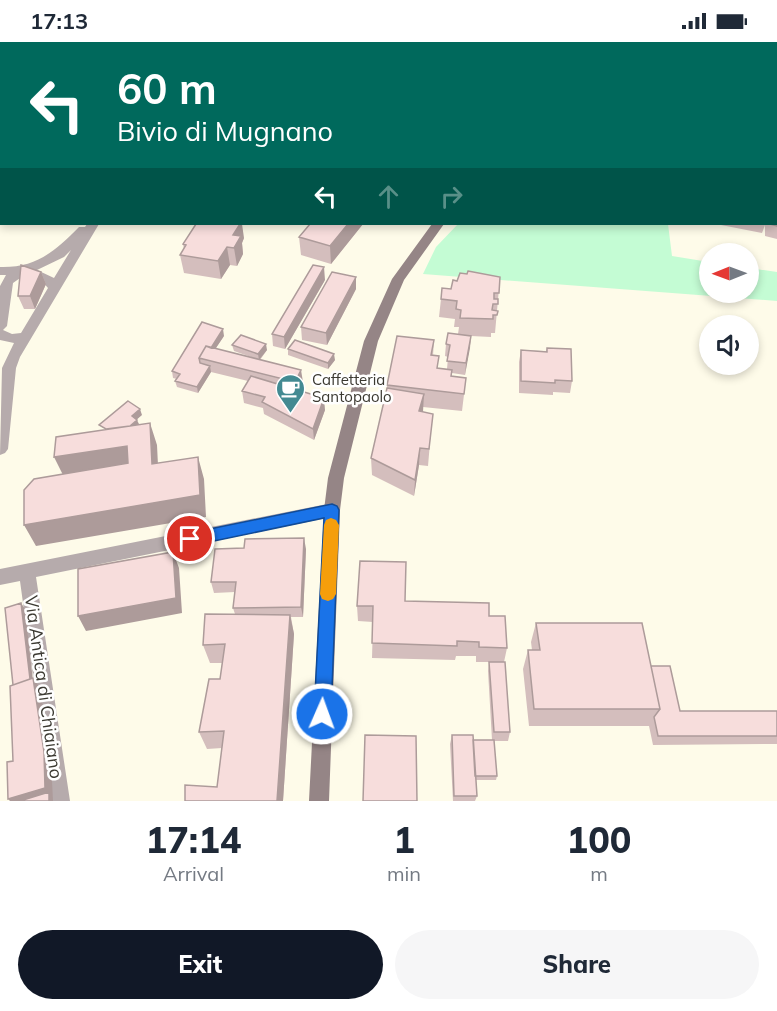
<!DOCTYPE html>
<style>
:root{--surface:#fff;--page:#f6f6f7;--text:#1f2937;--muted:#747a83;--accent:#111827}
body{margin:0;font-family:Mulish,sans-serif;background:var(--page);color:var(--text);height:100vh;display:flex;flex-direction:column;font-size:22px;white-space:nowrap}
*{box-sizing:border-box;margin:0}
p{font-size:20px;color:var(--muted)}
.icon{flex:none;width:33px;height:33px;fill:none;stroke:currentColor;stroke-width:2;stroke-linecap:round;stroke-linejoin:round}
.map{position:relative;height:759px;overflow:hidden}
.drawer{display:flex;flex-direction:column;background:var(--surface);flex:1}
.drawer>*{flex:none}
.hud{position:absolute;left:0px;top:0px;width:777px;height:183px;box-shadow:0 3px 9px #0003;background:#00695c;color:#fff;overflow:hidden}
.needle{width:39px;rotate:269deg}
.buttons{position:absolute;left:699px;top:201px;display:grid;gap:12px}
.buttons a{display:grid;place-items:center;width:60px;height:60px;border-radius:50%;background:var(--surface);box-shadow:0 3px 9px #0003;font-size:30px}
.pin{position:absolute;display:grid;place-items:center;width:51px;height:51px;color:#fff;margin:-26px;border:3px solid #fff;border-radius:50%;box-shadow:0 2px 6px #0007}
.me{position:absolute;width:66px;margin:-33px;rotate:2deg;stroke-linejoin:round;filter:drop-shadow(0 0 4px #0008)}
.turn{display:flex;align-items:center;gap:21px;height:126px;padding:0 18px;font-size:27px}
.turn .icon{width:78px;height:78px;stroke-width:2.5}
.turn b{display:block;font-size:42px;line-height:51px}
.lanes{display:flex;align-items:center;height:57px;padding:0 18px;background:#0003;justify-content:center;gap:30px;direction:ltr}
.lanes .off{opacity:.35}
.eta{display:flex;justify-content:space-evenly;align-items:center;height:102px;text-align:center}
.eta b{font-size:36px;font-weight:800;line-height:42px}
.button{display:flex;gap:12px;margin-top:auto;padding:12px 18px}
.button a{flex:1;height:69px;border-radius:36px;background:var(--accent);color:#fff;font-size:24px;font-weight:800;line-height:69px;text-align:center}
.button a+a{background:var(--page);color:var(--text)}
.status{display:flex;justify-content:space-between;align-items:center;height:42px;padding:0 30px;background:var(--surface);direction:ltr}
.status svg{height:16px;fill:currentColor}
.map>svg:first-child{display:block}
</style>
<div class="status"><b>17:13</b><svg viewBox="0 0 49 12"><path d="M0 12V9h3v3zM5 12V6h3v6zM10 12V3h3v9zM15 12V0h3v12zM26 1h20v11H26zM47 4h2v5h-2z"/></svg></div>
<div class="map">
<svg width="777" height="759" viewBox="0 0 777 759">
<rect width="100%" height="100%" fill="#fefbe9"/>
<!-- green -->
<path fill="#c4fcd4" d="M458,182h210l4,32 37,6 1,30h38l1,-24 28,4v29l-354,-27 13,-27z"/>
<g fill="none" stroke-linecap="round" stroke-linejoin="round">
<!-- street -->
<path fill="#b6abac" fill-rule="evenodd" d="M170,0h10v2h-10z
M87,182h12l-79,133 -4,11 -8,81 -3,4 -5,2 2,-87 12,-25 -14,-3v-54l6,-11h-6v-8c36,1 54,-15 79,-40h6zM71,208l-17,28 -17,-8 27,-13zM23,234l18,4 7,8 -27,45 -9,1 -9,-4 4,-4 6,-43z
M332,461l6,2 2,5 -2,5 -6,2 -296,60 34,224h-20l-30,-220 -20,4v-16z"/>
<!-- secondary -->
<path fill="#958586" fill-rule="evenodd" d="M634,0h10l-11,2z
M432,182h12l-40,56 -26,61 -34,137 -4,32 -11,291h-20l15,-291 4,-32 36,-137 28,-62z"/>
</g>
<!-- wall -->
<path fill="#d4bebd" d="M57,0h28l-1,2h-27z
M776,16h1v37l-1,-1z
M0,23h2v57l-2,2z
M777,151v46l-12,-3v-11l-3,8 -41,-8v-1h55v-27z
M310,182h53l-32,40 -30,-9 -2,-18z
M244,196l-2,5 1,11 -6,12 -7,-1 -9,14 -37,-6 -4,-18 4,-6 -1,-5z
M41,230l5,12 -11,25h-11l-6,-13z
M356,235v12l-29,56 -25,-5 -1,-13z
M500,235l-5,56h-4v4l-20,-1 -6,39 -13,-2v3l14,2 -4,33 -39,-4v5l8,19 -3,35 -9,-1 -5,31 -42,-21 -1,-17 16,-70v-3l47,-45 -1,16 5,12 9,1 1,-12 -3,-1 1,-12 12,-10 1,-7h-5l1,-8 -16,-2 2,-18 10,-10 6,-8z
M325,238l-40,69 -12,-3 -1,-12z
M224,294l-9,13 39,9 -20,-7 -2,-6 35,5 -7,10 43,22 -5,8 27,20 -11,30 -50,-26 -1,-6 -19,-5 -2,-12 6,-10 -37,-9 -13,21 -21,-6 -2,-6 2,-2 -4,-1 -1,-7z
M547,306l25,33 -2,12 -17,-1v3l-34,-2v-31l2,-12 25,1z
M288,307l47,11 -7,9 -40,-14z
M306,507l-3,68h-12l3,17 -11,167h-98l32,-14 5,-39 -15,1 -8,-17 21,-53 2,-16h-12l-7,-18 32,-31 -2,-6 2,-16 -21,1 -3,-11z
M405,559l84,15 18,32 -3,14 6,70 -2,9h-14l3,35 -1,4h-20l1,16 -2,5h-22l-3,-57 2,-9 21,5h19l-4,-69 1,-9h-13v-6h-20l-1,4 -83,-2 1,-36 -15,-1 -1,-15z
M536,581l115,43 29,45h97v33l-124,1 -4,-19h-120l-6,-57 5,-19h4l-1,-8z"/>
<!-- shaded-wall -->
<path fill="#ad9b9a" d="M2,61v19l-2,2v-19z
M240,182h2l2,14 -2,5 1,11 -6,12 -3,-18 -1,-13z
M348,182h15l-32,40 -1,-18z
M227,205l3,18 -9,14 -3,-18z
M324,225l1,13 -40,69 -1,-12z
M41,230l5,12 -11,25 -5,-13z
M356,235v12l-29,56 -1,-12z
M223,287l1,7 -16,24 -4,-1z
M471,294l-1,12 -5,27 1,-12z
M266,302l1,6 -8,10 -1,-6z
M334,312l1,6 -7,9v-6z
M210,324l1,6 -13,21 -1,-6z
M301,328l2,12 -6,12 -2,-12z
M424,352l-1,18 -4,-1z
M324,356l1,12 -11,30 -1,-11z
M140,367l2,6 -8,7 -2,-6z
M137,378l3,6 -23,11z
M150,381l7,22 2,41 -7,-22z
M127,404l8,22 -70,11 -11,-22z
M420,406l-1,17 -5,31 1,-16z
M198,415l6,22 2,38 -170,29 -12,-21z
M304,496l2,11 -3,68 -2,-10z
M173,510l6,16 3,45 -96,18 -8,-15z
M21,561l4,6 9,81 -17,5z
M290,573l4,19 -11,167h-6z
M33,636l7,10 11,72 2,41h-43l-2,-2z"/>
<!-- building -->
<path fill="#f7dddc" stroke="#ad9b9a" stroke-width="1.5" d="M118,0h21v2h-22z
M776,16h1v19l-1,-1z
M0,23h2v24h-2z
M776,164l1,1v19l-7,-2h6z
M196,182h44l-7,11 8,1 -7,12 -7,-1 -9,14 -38,-6 6,-10 -3,-1z
M310,182h38l-18,22 -31,-9z
M21,223l20,7 -11,24h-12z
M313,223l11,2 -40,70 -12,-3z
M468,229l32,6 -1,16h-5v6h4v5h-5l-1,6 6,1 -1,4h-4v4l-33,-1 1,-8 -5,-1 1,-8 -16,-2 1,-11 9,1 2,-9 4,1 3,-8 7,1z
M332,230l24,5 -30,56 -25,-6z
M202,280l21,7 -12,19 -5,-2 -7,12 1,5 10,3 -13,21 -22,-6 5,-7 -8,-3z
M448,291l23,3 -5,27 -19,-2 3,-16 -4,-1z
M241,293l25,9 -8,10 -26,-9z
M397,294l37,4 -3,15 8,1 -2,12 15,2 -1,6 15,2 -2,16 -77,-9z
M295,298l39,14 -6,9 -40,-14z
M206,304l95,24 -6,12 -96,-24z
M547,306l24,1 1,32 -17,-1v3l-34,-2v-31l26,2z
M251,334l73,22 -11,31 -51,-27 3,-5 -23,-6z
M387,346l37,6 -5,17 14,3 -4,35 -9,-1 -5,32 -44,-22z
M128,359l12,8 -8,7 5,4 -7,6 -24,3 -7,-4z
M150,381l2,41 46,-7 2,38 -176,30v-35l10,-11 94,-16 -1,-17 -73,11 2,-20z
M304,496l-3,69 -68,1 3,-26h-25l4,-33 29,-1 1,-9z
M173,510l3,46 -98,18v-47z
M360,519l46,1 -1,39 84,2v13h16l2,32 -28,-1v-5l-22,-1v5l-85,-3 1,-37h-16z
M21,561l9,76 -17,6 -8,-77z
M205,572l85,1 -13,186h-92v-16l32,2 7,-56 -25,1 10,-53h11l5,-35 -22,1z
M536,581h106l18,86h-126l-6,-59h12z
M489,620h16l5,70h-16z
M651,624h19l10,45h97v25h-119l-4,-19 6,-8z
M33,636l11,74 1,36 -37,11 -1,-37 6,-1 -3,-75z
M365,693l51,1 1,65h-54z
M452,693h21l4,61h-23z
M473,698h21l3,36h-22z
M49,750v9h-29z"/>
<!-- route -->
<path fill="#1a73e8" stroke="#114b97" stroke-width="1.5" d="M332,462l5,2 2,4 -8,204 -2,6 -7,2 -6,-2 -2,-6 10,-196 -134,28 -5,-2 -2,-5 2,-4 5,-2z"/>
<!-- slow -->
<path fill="#f59e0b" d="M331,476l5,2 3,5 -3,69 -3,5 -5,2 -6,-2 -2,-5 4,-69 2,-5z"/>
<!-- icons -->
<defs>
<symbol id="cafe-pin" viewBox="-11 -11 22 30"><path d="M0 17L-7.5 6A9.5 9.5 0 1 1 7.5 6Z" fill="#438a92" stroke="#fff"/><path d="M-5.5-4.5H6V0H3Q3 3.5 0 3.5H-2.5Q-5.5 3.5-5.5 0ZM3-3.2v2h1.7v-2ZM-6 4.5H4V6H-6Z" fill="#fff"/></symbol>
</defs>
<g fill-rule="evenodd">
<use href="#cafe-pin" x="274" y="330" width="33" height="45"/>
</g>
<g text-anchor="middle" dominant-baseline="central" stroke-width="5" stroke-linejoin="round" paint-order="stroke">
<!-- poi labels -->
<g font-size="15" fill="#3b3931" stroke="#fff" text-anchor="start">
<text x="312" y="337">Caffetteria<tspan x="312" dy="17">Santopaolo</tspan></text>
</g>
<!-- near-street labels -->
<g font-size="18" fill="#3b3931" stroke="#fff">
<text transform="translate(44 645) rotate(82)">Via Antica di Chiaiano</text>
</g>
</g>
</svg>
<div class="buttons">
<a><svg class="needle" viewBox="-14 -14 28 28"><path d="M0-13l5 13h-10z" fill="#e53935"/><path d="M0 13l5-13h-10z" fill="#747a83"/></svg></a>
<a><svg class="icon" aria-label="sound" viewBox="0 0 24 24"><path d="M4 9h4l5-4v14l-5-4H4zM17 9q2 3 0 6"/></svg></a>
</div>
<div class="pin" style="left:190px;top:497px;background:#d93025"><svg class="icon" aria-label="arrive" viewBox="0 0 24 24"><path d="M6 21V4h12l-3 4 3 4H6"/></svg></div>
<svg class="me" style="left:322px;top:672px" viewBox="-20 -20 40 40"><circle r="17" fill="#1a73e8" stroke="#fff" stroke-width="3"/><path d="M0-11L8 9 0 5-8 9z" fill="#fff"/></svg>
<div class="hud">
<div class="turn"><svg class="icon" aria-label="left" viewBox="0 0 24 24"><path d="M17 20v-9H6M10 6l-5 5 5 5"/></svg><div><b>60 m</b>Bivio di Mugnano</div></div>
<div class="lanes"><svg class="icon" aria-label="left" viewBox="0 0 24 24"><path d="M17 20v-9H6M10 6l-5 5 5 5"/></svg><svg class="icon off" aria-label="ahead" viewBox="0 0 24 24"><path d="M12 20V5M6 11l6-6 6 6"/></svg><svg class="icon off" aria-label="right" viewBox="0 0 24 24"><path d="M7 20v-9h11M14 6l5 5-5 5"/></svg></div>
</div>
</div>
<section class="drawer">
<div class="eta">
<div><b>17:14</b><p>Arrival</p></div>
<div><b>1</b><p>min</p></div>
<div><b>100</b><p>m</p></div>
</div>
<div class="button"><a>Exit</a><a>Share</a></div>
</section>
